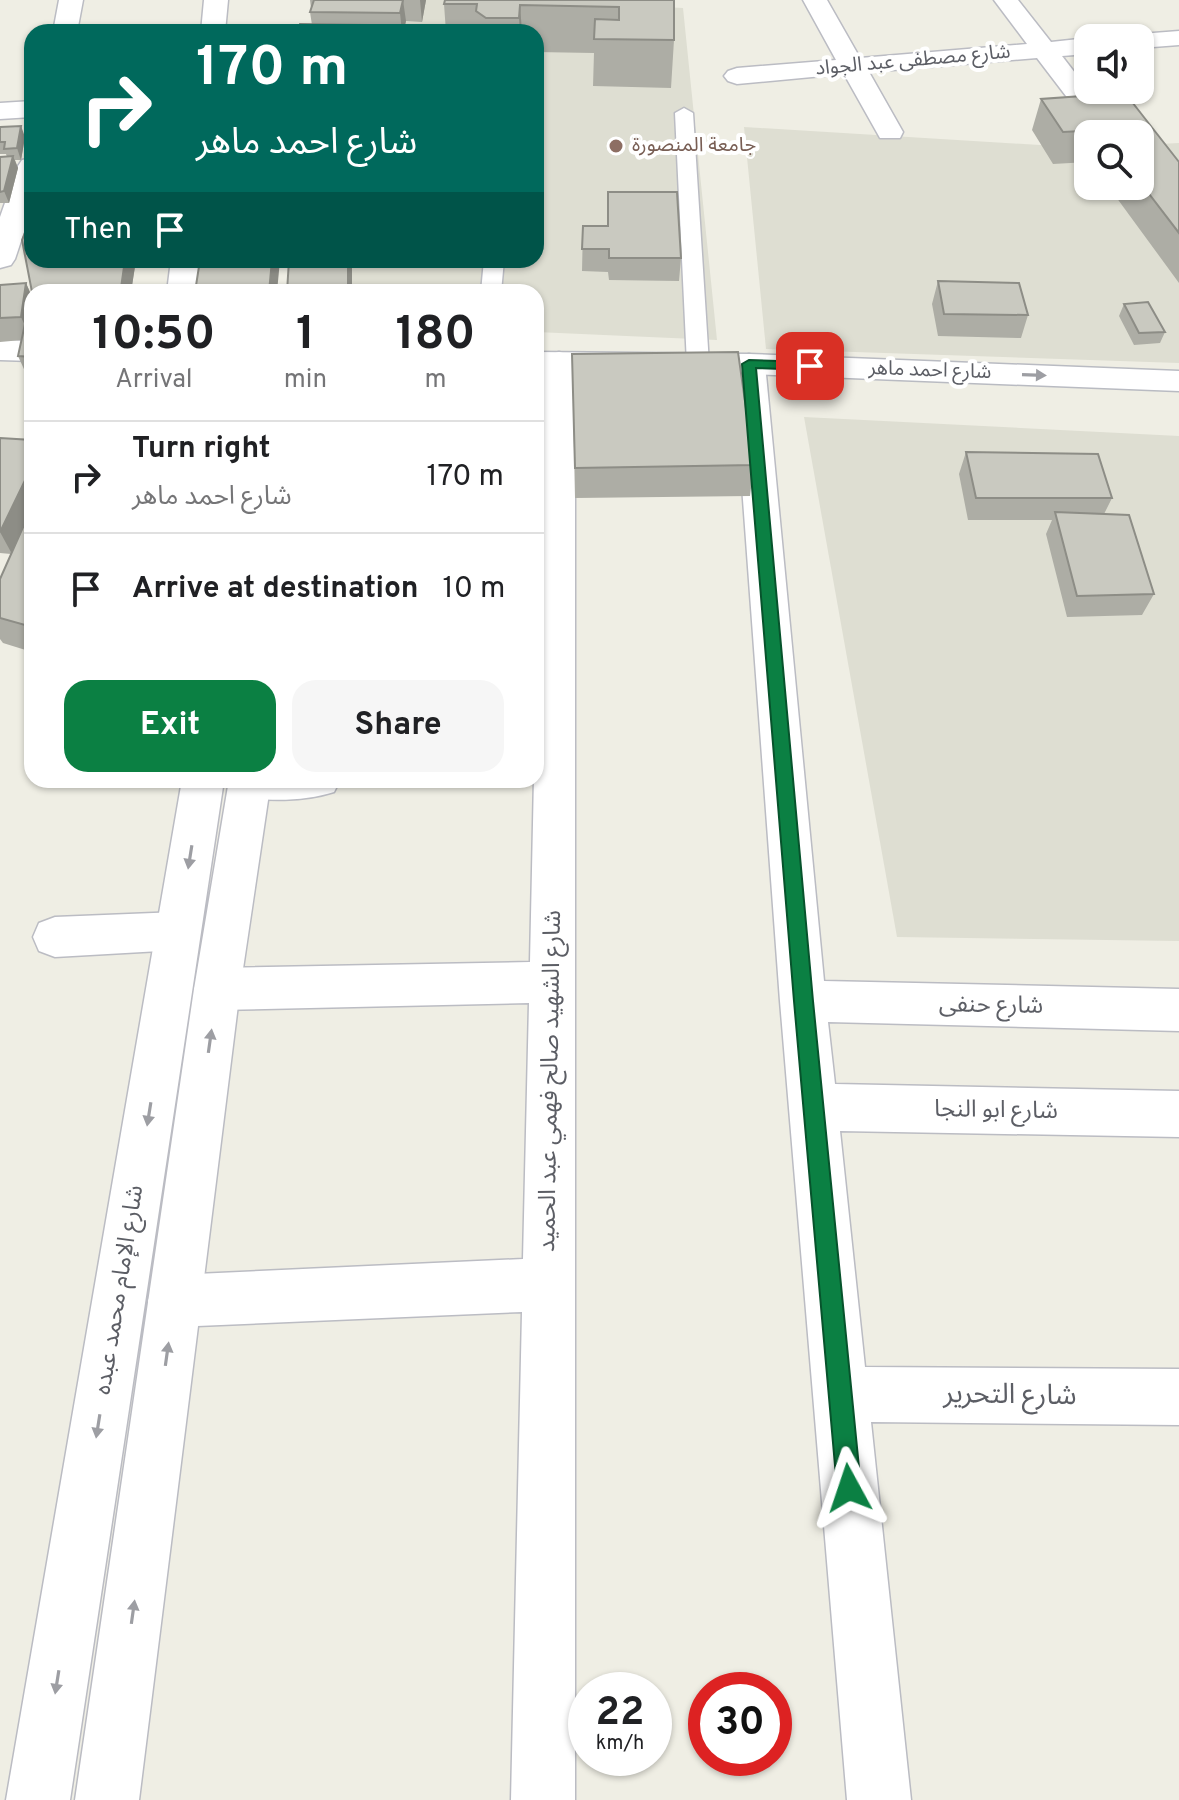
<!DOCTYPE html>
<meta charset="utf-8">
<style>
:root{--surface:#fff;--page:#f6f6f6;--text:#202124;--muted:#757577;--line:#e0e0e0;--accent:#0b8043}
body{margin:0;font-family:Overpass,"Noto Sans Arabic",sans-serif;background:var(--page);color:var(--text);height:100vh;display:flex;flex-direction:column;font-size:30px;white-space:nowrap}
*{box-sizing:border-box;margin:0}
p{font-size:26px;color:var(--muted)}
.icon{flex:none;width:44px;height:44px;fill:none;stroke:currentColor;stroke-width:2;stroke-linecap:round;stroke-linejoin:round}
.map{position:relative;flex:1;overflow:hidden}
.details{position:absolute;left:24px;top:284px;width:520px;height:504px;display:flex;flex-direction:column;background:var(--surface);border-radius:24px;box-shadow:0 2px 6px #0004}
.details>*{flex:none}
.banner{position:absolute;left:24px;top:24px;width:520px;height:244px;border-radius:24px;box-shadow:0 2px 6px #0004;background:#00695c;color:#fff;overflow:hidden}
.buttons{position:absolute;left:1074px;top:24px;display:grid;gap:16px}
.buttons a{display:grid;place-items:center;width:80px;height:80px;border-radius:16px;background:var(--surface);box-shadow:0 2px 6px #0004;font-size:40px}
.speed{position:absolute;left:568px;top:1672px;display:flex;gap:16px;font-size:40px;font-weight:700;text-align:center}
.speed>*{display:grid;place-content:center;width:104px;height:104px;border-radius:50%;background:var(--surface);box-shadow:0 2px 6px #0004;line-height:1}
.speed small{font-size:20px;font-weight:400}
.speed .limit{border:12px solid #d22;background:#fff;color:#111}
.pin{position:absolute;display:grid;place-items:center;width:68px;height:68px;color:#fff;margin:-34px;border-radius:16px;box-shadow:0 4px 12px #0006}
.me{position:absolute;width:88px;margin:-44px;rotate:355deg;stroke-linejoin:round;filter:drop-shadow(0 0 6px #0008)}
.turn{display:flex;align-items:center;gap:28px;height:168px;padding:0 40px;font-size:36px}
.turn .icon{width:104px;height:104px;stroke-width:2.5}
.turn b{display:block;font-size:56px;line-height:68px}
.then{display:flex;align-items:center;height:76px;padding:0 40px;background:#0003;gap:16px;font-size:30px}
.eta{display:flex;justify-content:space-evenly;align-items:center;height:136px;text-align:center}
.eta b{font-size:48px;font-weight:700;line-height:56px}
.action{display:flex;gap:16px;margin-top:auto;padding:16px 40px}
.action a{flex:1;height:92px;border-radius:24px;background:var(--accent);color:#fff;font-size:32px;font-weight:700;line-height:92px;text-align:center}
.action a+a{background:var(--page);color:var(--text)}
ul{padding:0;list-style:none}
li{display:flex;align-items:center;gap:24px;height:112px;padding:0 40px;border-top:2px solid var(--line)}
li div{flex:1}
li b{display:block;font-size:30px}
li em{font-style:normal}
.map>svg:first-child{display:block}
</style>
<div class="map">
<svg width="1179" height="1800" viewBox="0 0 1179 1800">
<rect width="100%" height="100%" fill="#efeee4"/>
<!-- education -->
<path fill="#deded2" d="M324,0h191l168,8 34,332 -181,-8v-40h-243l1,-32h242v-228h-222z
M744,127l344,21v38h52v-41l39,-2v220l-413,-14z
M804,417l375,19v505l-282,-4z"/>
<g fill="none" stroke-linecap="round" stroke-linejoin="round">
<defs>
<path id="service" d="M684,108l9,5 16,251 -3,5h-16l-3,-5 -12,-251z
M484,260h20l-3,32h-20z"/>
<path id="minor" d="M59,0h24l-6,32h-24z
M204,0h24l-3,32h-24z
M803,0h24l33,58 167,-14 -33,-44h24l33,42 37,-4v16l-26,2 57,74 -2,4h-22l-58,-76 -168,14 34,60 -3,6h-20l-36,-64 -107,10 -9,-3 -4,-5 4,-5 9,-3 99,-8z
M1179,31v14l-39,3v-10h-10l10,-4z
M32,101v16l-32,2v-16z
M32,158v50l-17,51 -4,6 -11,3v-51l18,-51 4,-6z
M171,260h30l-4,32h-30z
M559,352l11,3 5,7v1438h-64l11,-488 -348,15 -19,-7 -7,-19 7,-19 19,-7 349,-16 6,-256 -312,7 -16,-6 -7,-15 7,-15 16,-6 313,-6 13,-600 5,-7z
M749,354l11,3 5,7 59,617 355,8v42l-351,-9 7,62 344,7v46l-339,-6 25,236 314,2v56l-308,-3 40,378h-64l-67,-799 -47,-637 5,-7z
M230,780h110l-6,12c-28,9 -71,11 -99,2z
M178,912l16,5 6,14 -6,14 -16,5 -123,7 -16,-6 -6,-14 6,-14 16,-6z"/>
<path id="tertiary" d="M182,780h42l-154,1020h-64z
M229,780h42l-31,209 -101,811h-64l119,-811z"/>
<path id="secondary" d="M0,340l32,1v20l-32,-1z
M536,352l213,2 430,17v20l-430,-17 -213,-2z"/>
</defs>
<!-- service casing -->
<use href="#service" stroke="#bbbcc3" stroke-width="3"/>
<!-- minor casing -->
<use href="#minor" stroke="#bbbcc3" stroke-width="3"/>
<!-- tertiary casing -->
<use href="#tertiary" stroke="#bbbcc3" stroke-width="3"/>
<!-- secondary casing -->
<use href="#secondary" stroke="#b9bbc2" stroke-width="3"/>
<!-- service -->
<use href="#service" fill="#fff" fill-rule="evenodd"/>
<!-- minor -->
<use href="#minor" fill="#fff" fill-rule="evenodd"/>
<!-- tertiary -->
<use href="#tertiary" fill="#fff" fill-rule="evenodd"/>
<!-- secondary -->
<use href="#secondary" fill="#fff" fill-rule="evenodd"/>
</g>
<!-- wall -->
<path fill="#adada5" d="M310,0h116l-4,22 -16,-1 -1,5h33l1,6h-141l14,-7 -2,-13 1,-4z
M674,0v40l-3,48 -78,-2 1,-33 -58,-1v-20h-90l-2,-28z
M1125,93l54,69v121l-71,-97h32v-52h-52v28l-35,2 -21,-34 9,-31z
M0,127l25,10 -4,23h-6l3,8 -9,35h-9v-46h7l-1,-3h-6z
M583,226l98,32 -2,23 -70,-1 -1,-8 -26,-1z
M32,260h104l-5,32h-99z
M938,281l90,34 -7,23 -83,-2 -6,-32z
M26,283l6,14v81h-4l-10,-22 4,-16 -22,2v-57z
M1124,304l41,28 -5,11 -26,2 -15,-29z
M572,354l182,111 -4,31 -175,2z
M0,438l32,2v212l-29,-9 -3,-4v-60l11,-25 -11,-1z
M966,452l146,46 -8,16 50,80 -12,21 -75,2 -21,-83 6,-14h-84l-9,-46z"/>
<!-- shaded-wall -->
<path fill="#8d8d86" d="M403,0l3,21 -3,11h-1l-2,-19z
M420,0h6l-4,22z
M520,5l2,27h-2l-1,-14z
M21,126l4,11 -4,23 -4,-12z
M13,156l5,12 -9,35 -5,-12z
M125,260h11l-5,32h-8l-2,-4z
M272,260h8l-3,32h-8z
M348,260h4v32h-4z
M26,283l6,14v32l-1,10 -10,-22z
M32,466v45l-20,43 -12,-22z"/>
<!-- building -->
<path fill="#c9c9c0" stroke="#8d8d86" stroke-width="2" d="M314,0h89l-3,13 -90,-1z
M445,0h229v40l-80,-1 1,-20 24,1v-13l-99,-2 -1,13h-33l-10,-7 1,-7h-33z
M300,24l138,2 -1,6h-139z
M1125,93l54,69v71l-39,-51v-48h-36l-3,-4 -38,2 -22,-33z
M21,126l-4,22 -13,1 1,-7h-5v-15z
M13,156l-9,35 -4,1v-35z
M608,192h69l4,66h-72v-9h-27l1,-23h25z
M32,216v44h93l-4,28 -37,4h-52l-10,-52z
M200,260h72l-3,32h-74z
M289,260h59v32h-61z
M938,281l81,2 9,32 -84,-1z
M26,283l-5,34 -21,1v-33z
M429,291h25l42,1h-67z
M1148,302l17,30 -26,1 -15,-29z
M28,310h4v47l-14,-1z
M738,352l16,113 -179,3 -3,-114z
M0,438l32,2v26l-32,66z
M966,452l132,2 14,44h-136z
M32,507v120l-32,-9v-39z
M1055,512l74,3 25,79 -77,2z"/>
<!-- one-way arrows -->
<defs><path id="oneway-solid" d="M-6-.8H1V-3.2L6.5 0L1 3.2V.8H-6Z" transform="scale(2)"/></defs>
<g fill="#9d9ea3">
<use href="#oneway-solid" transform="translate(1034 375) rotate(2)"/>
<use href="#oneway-solid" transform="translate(190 857) rotate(99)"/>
<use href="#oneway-solid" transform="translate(210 1041) rotate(-82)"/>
<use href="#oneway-solid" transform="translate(149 1114) rotate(99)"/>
<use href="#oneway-solid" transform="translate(167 1354) rotate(-82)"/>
<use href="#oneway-solid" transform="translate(98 1426) rotate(99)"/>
<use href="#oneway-solid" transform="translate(133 1612) rotate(-82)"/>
<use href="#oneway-solid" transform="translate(57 1682) rotate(99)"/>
</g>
<!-- route -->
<path fill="#0b8043" stroke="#07532c" stroke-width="2" d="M749,360l61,2 7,4 -7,4 -54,-2 57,633 48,487 -3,8 -9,4 -8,-4 -4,-8 -43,-487 -52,-637z"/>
<!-- markers -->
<circle fill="#8d6e63" stroke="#fff" stroke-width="3" cx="616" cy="146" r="8"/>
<g text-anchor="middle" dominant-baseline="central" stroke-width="8" stroke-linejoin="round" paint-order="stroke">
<!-- far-street labels -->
<g font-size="20" fill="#5c5e65" stroke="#fff">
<text transform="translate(913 61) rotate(-5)">شارع مصطفى عبد الجواد</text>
<text transform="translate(930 371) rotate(2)">شارع احمد ماهر</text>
</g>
<!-- far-education labels -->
<g font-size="20" fill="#785e54" stroke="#fff" text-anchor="start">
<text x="632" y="146">جامعة المنصورة</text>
</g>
<!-- street labels -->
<g font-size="24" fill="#5c5e65" stroke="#fff">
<text transform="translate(991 1006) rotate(1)">شارع حنفى</text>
<text transform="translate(551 1081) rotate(-89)">شارع الشهيد صالح فهمي عبد الحميد</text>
<text transform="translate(996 1111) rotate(1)">شارع ابو النجا</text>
<text transform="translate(120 1290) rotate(-81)">شارع الإمام محمد عبده</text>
</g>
<!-- near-street labels -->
<g font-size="28" fill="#5c5e65" stroke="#fff">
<text transform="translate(1010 1396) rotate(1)">شارع التحرير</text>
</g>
</g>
</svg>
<div class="buttons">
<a><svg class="icon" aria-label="sound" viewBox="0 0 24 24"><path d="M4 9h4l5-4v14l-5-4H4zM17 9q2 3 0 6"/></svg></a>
<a><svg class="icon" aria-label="search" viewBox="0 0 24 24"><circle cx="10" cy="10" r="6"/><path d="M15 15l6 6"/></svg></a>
</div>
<div class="speed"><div>22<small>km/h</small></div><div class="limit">30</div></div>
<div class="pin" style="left:810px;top:366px;background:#d93025"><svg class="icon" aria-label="arrive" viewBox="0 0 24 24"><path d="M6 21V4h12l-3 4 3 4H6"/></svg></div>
<svg class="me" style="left:849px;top:1488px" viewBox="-20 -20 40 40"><path d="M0-17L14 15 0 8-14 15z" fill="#0b8043" stroke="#fff" stroke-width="4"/></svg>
<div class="banner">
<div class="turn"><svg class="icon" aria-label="right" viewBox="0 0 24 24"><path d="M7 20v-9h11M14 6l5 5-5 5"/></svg><div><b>170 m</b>شارع احمد ماهر</div></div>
<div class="then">Then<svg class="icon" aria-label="arrive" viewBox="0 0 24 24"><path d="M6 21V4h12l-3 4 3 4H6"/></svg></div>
</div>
<section class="details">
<div class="eta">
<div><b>10:50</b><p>Arrival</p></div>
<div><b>1</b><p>min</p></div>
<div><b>180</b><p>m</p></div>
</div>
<ul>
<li><svg class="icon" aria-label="right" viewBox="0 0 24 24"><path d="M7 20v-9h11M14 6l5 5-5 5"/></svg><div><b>Turn right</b><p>شارع احمد ماهر</p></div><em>170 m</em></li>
<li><svg class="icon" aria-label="arrive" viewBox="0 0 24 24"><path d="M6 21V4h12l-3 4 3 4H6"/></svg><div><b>Arrive at destination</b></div><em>10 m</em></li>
</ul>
<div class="action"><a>Exit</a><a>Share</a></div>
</section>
</div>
